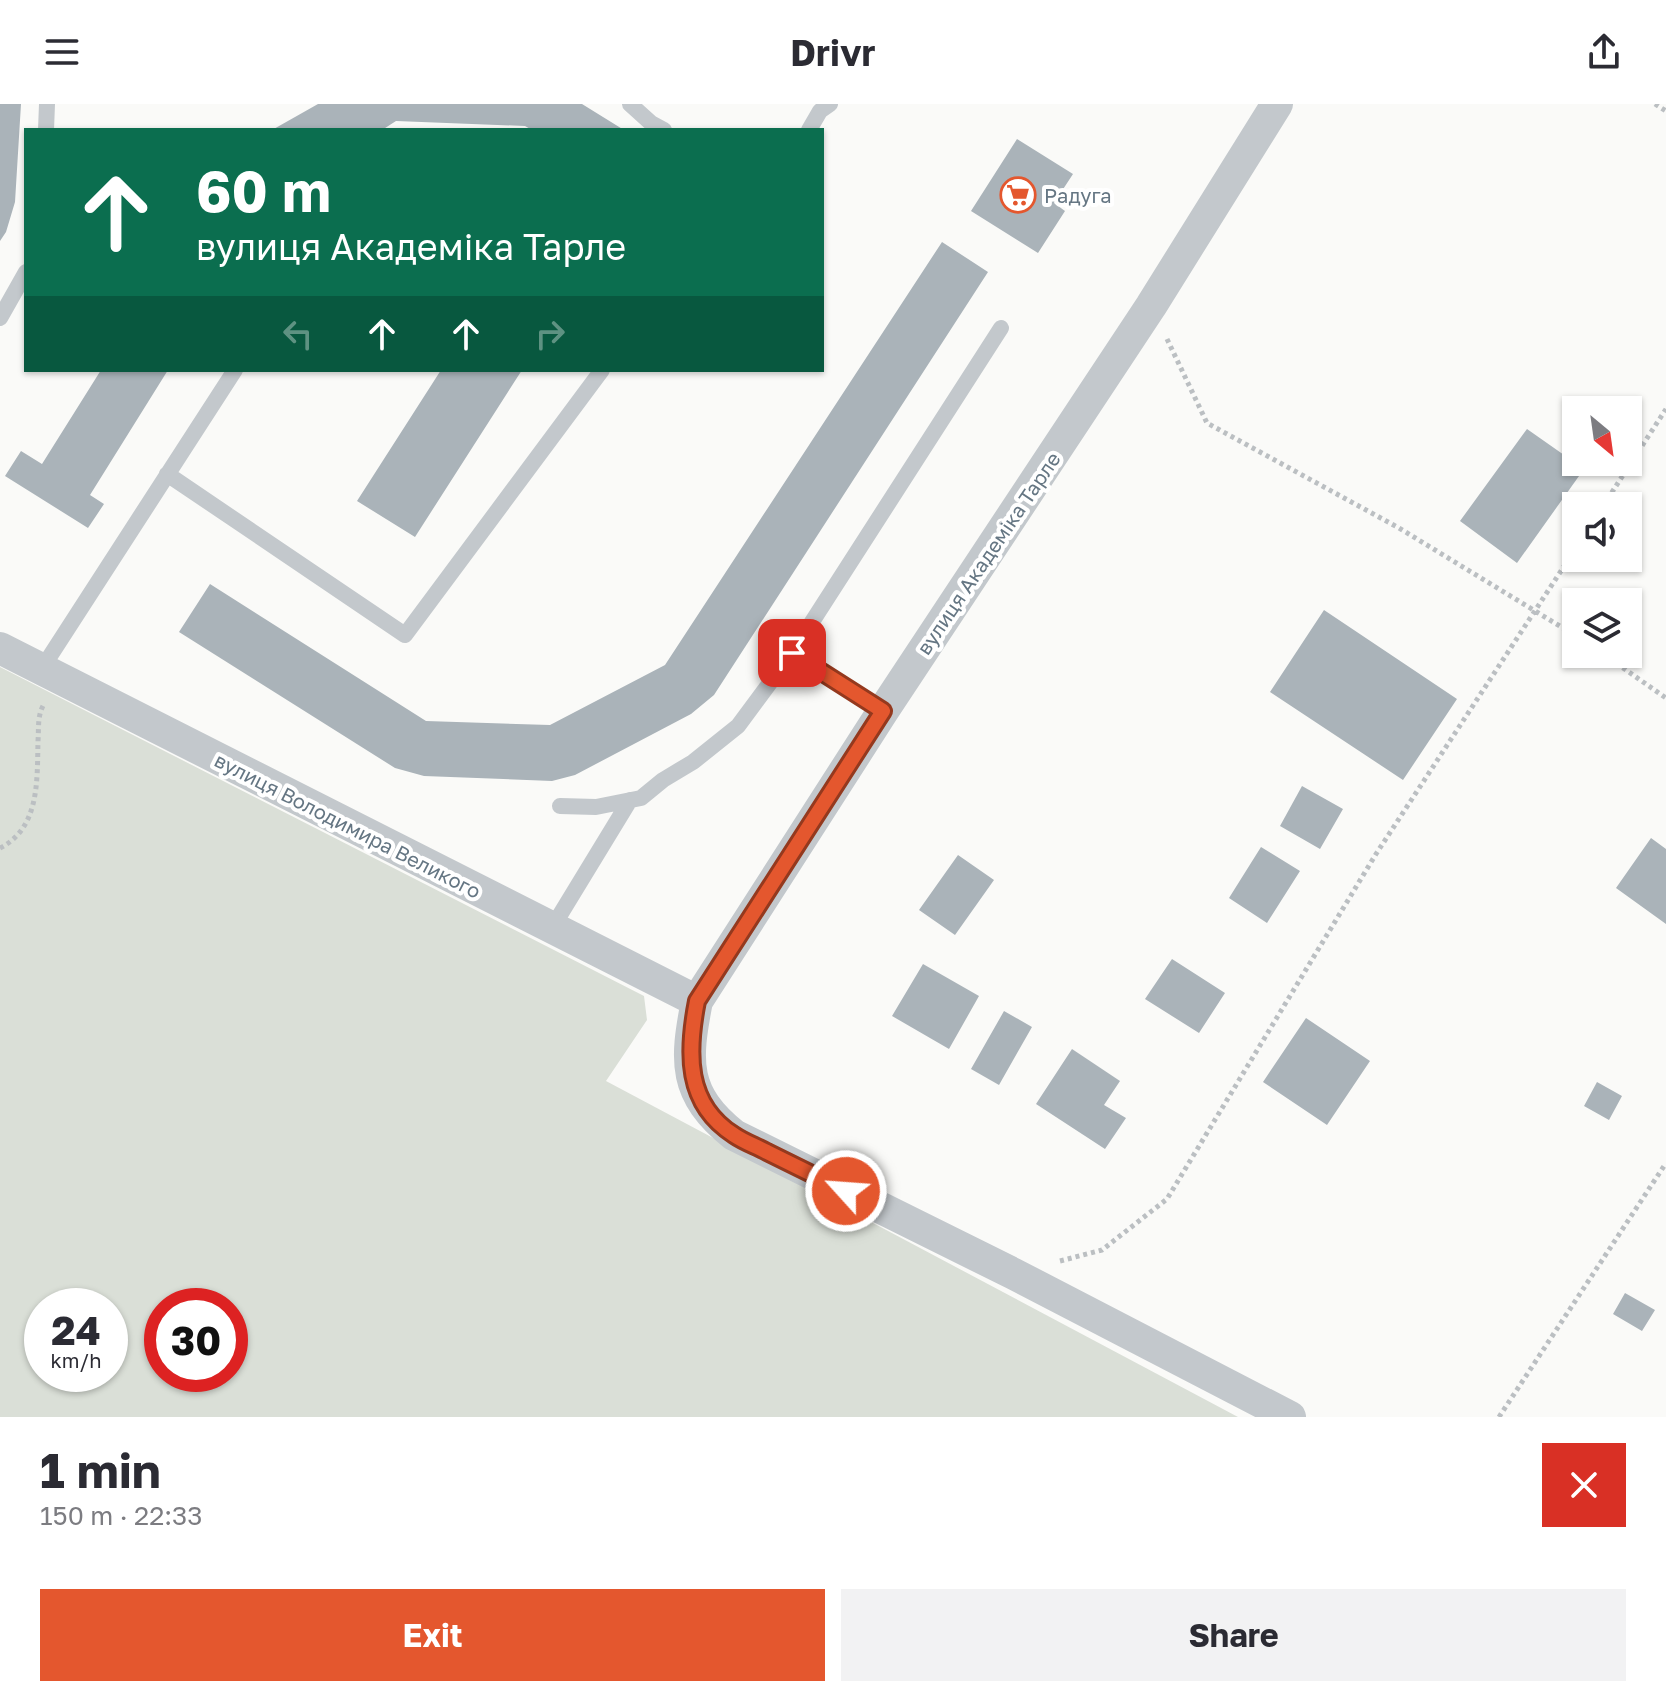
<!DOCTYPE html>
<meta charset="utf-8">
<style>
:root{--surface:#fff;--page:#f2f2f3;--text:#2b2b33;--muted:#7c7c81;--accent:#e4572e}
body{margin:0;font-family:"Golos Text",sans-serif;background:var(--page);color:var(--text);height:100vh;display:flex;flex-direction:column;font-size:30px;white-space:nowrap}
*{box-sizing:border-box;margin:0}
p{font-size:26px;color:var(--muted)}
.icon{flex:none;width:44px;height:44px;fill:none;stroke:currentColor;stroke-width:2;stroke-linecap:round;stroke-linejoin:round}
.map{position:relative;height:1313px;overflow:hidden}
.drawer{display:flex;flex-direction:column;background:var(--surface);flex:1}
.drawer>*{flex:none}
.guide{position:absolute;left:24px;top:24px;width:800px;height:244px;border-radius:0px;box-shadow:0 2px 6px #0004;background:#0b6e4f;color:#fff;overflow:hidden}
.needle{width:52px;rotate:151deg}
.controls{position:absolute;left:1562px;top:292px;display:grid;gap:16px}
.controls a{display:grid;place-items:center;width:80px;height:80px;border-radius:0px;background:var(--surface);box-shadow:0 2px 6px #0004;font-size:40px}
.speed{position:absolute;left:24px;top:1184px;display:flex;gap:16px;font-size:40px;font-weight:700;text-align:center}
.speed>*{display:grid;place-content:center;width:104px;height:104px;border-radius:50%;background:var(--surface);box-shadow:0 2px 6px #0004;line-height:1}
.speed small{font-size:20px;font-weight:400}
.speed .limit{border:12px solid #d22;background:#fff;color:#111}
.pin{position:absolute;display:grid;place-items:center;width:68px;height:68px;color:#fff;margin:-34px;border-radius:16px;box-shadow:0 4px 12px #0006}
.me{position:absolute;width:88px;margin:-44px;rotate:296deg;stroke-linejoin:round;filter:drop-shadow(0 0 6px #0008)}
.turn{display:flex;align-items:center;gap:28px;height:168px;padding:0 40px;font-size:36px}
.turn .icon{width:104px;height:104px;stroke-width:2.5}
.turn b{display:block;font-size:56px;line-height:68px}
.lanes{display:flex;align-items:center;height:76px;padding:0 40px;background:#0003;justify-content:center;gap:40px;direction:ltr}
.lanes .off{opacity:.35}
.round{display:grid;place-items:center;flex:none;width:84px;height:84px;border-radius:0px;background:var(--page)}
.headline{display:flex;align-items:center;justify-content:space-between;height:136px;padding:0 40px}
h1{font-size:48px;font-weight:700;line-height:60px}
.cta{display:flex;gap:16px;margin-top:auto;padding:16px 40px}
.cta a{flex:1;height:92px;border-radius:0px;background:var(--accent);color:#fff;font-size:32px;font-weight:700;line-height:92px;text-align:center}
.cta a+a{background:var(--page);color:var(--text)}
header{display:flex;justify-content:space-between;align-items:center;height:104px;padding:0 40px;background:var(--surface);font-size:36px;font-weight:700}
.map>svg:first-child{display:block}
</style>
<header><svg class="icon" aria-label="menu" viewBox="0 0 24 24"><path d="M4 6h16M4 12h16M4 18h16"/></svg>Drivr<svg class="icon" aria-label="share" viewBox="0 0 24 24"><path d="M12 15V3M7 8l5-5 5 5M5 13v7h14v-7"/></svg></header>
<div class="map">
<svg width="1666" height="1313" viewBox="0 0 1666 1313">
<rect width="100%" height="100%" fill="#fafaf8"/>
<!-- green -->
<path fill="#dadfd7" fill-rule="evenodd" d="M0,563l644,329 3,24 -41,61 632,336h-1238zM42,1202h68v68h-68zM162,1202h68v68h-68z"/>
<!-- building -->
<path fill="#aab3b9" d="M0,0h21l-6,98 -9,30 -6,9z
M318,0h264l42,26h-92l-7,-4 -129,-5 -14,9h-110z
M1017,35l56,35 -19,29 11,8 -27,42 -67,-42z
M942,138l46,30 -274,423 -23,19 -116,61 -23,6 -128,-5 -29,-8 -216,-136 31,-48 216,137 124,4 115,-60z
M101,266h67l-78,125 14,9 -16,24 -83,-52 16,-25 21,13z
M441,266h81l-107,167 -58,-36z
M1527,325l57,40 -67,94 -57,-42z
M1324,506l133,89 -54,81 -133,-88z
M1302,682l41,23 -23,40 -40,-23z
M1651,734l15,11v75l-50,-36z
M1261,743l39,24 -33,52 -38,-25z
M958,751l36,25 -39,55 -36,-25z
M1172,855l53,34 -26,40 -54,-34z
M923,860l56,32 -30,53 -57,-33z
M1004,907l28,16 -33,58 -28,-16z
M1306,914l64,43 -43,64 -64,-43z
M1072,945l48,32 -16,24 22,13 -21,31 -69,-45z
M1597,978l25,14 -13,24 -25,-14z
M1625,1189l30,17 -13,21 -29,-17z"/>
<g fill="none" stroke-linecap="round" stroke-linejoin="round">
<!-- path -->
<path stroke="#bbbfc2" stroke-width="5" stroke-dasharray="4 4" stroke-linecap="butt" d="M1655,0l11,7
M1167,235l40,84 192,105 177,108
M1603,402l63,-97
M1603,550l63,44
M0,744c40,-20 37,-68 38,-107 1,-13 -1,-25 6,-37
M1060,1157l42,-11 65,-51 209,-345 200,-306
M1499,1313l167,-254"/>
<!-- service -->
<path stroke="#c3c8cc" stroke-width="16" d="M630,0l21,19 13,7
M46,26l1,-26
M809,26l11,-19 10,-7
M0,214l26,-46
M167,370l238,161 197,-265
M792,549l91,58
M41,566l194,-300
M560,702l36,1 45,-9 22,-18 30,-18 45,-36 54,-73 209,-325
M552,824l78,-128"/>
<!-- minor -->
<path stroke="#c3c8cc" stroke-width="32" d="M1277,0l-126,202 -268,405 -186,290c-12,61 -14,93 37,134l280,139 276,143
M0,544l697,353"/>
</g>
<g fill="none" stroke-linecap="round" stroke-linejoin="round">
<defs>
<path id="route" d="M792,549l91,58 -186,290c-10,51 -12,103 37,134 10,7 22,11 33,17 26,13 53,26 79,39"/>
</defs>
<!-- route casing -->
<use href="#route" stroke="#94391e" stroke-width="20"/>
<!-- route -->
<use href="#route" stroke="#e4572e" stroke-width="14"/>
</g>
<!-- icons -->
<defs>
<symbol id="supermarket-ring" viewBox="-11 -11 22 22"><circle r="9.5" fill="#fff" stroke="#e4572e" stroke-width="1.5"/><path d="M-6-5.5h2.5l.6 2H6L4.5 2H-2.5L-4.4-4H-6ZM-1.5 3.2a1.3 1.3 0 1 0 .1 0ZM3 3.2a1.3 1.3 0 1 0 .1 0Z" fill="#e4572e"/></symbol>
</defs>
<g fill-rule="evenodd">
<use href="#supermarket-ring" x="998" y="71" width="40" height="40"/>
</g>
<g text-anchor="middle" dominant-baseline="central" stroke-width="8" stroke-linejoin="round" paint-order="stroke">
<!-- poi labels -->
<g font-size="20" fill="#657683" stroke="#fff" text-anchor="start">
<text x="1044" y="91">Радуга</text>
</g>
<!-- street labels -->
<g font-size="20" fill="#657683" stroke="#fff">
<text transform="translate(988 449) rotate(-56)">вулиця Академіка Тарле</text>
<text transform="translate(348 721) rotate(27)">вулиця Володимира Великого</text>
</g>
</g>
</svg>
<div class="controls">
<a><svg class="needle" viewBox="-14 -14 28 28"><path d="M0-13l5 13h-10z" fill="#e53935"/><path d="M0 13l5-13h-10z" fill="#7c7c81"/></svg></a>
<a><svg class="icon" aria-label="sound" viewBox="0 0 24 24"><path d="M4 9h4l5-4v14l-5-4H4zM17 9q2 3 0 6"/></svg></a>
<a><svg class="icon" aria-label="layers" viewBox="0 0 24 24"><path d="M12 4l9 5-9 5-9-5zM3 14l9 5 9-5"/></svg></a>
</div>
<div class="speed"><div>24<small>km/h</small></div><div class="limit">30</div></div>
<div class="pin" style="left:792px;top:549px;background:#d93025"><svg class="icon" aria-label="arrive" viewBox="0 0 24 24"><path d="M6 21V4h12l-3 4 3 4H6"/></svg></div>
<svg class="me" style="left:846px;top:1087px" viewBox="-20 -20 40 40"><circle r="17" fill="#e4572e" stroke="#fff" stroke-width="3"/><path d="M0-11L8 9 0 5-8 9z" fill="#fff"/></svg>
<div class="guide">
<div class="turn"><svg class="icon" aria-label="ahead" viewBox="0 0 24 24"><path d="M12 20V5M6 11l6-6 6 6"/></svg><div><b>60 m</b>вулиця Академіка Тарле</div></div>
<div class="lanes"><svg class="icon off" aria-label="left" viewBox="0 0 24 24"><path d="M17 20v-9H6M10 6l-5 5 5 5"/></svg><svg class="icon" aria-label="ahead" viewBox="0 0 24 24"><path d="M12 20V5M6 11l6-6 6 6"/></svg><svg class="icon" aria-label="ahead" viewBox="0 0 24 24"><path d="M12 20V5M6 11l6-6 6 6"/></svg><svg class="icon off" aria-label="right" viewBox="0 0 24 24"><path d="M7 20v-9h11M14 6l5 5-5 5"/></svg></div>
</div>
</div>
<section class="drawer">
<div class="headline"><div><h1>1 min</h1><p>150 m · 22:33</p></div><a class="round" style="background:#d93025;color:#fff"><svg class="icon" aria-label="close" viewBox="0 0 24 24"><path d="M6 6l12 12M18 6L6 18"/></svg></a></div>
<div class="cta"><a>Exit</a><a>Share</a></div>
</section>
